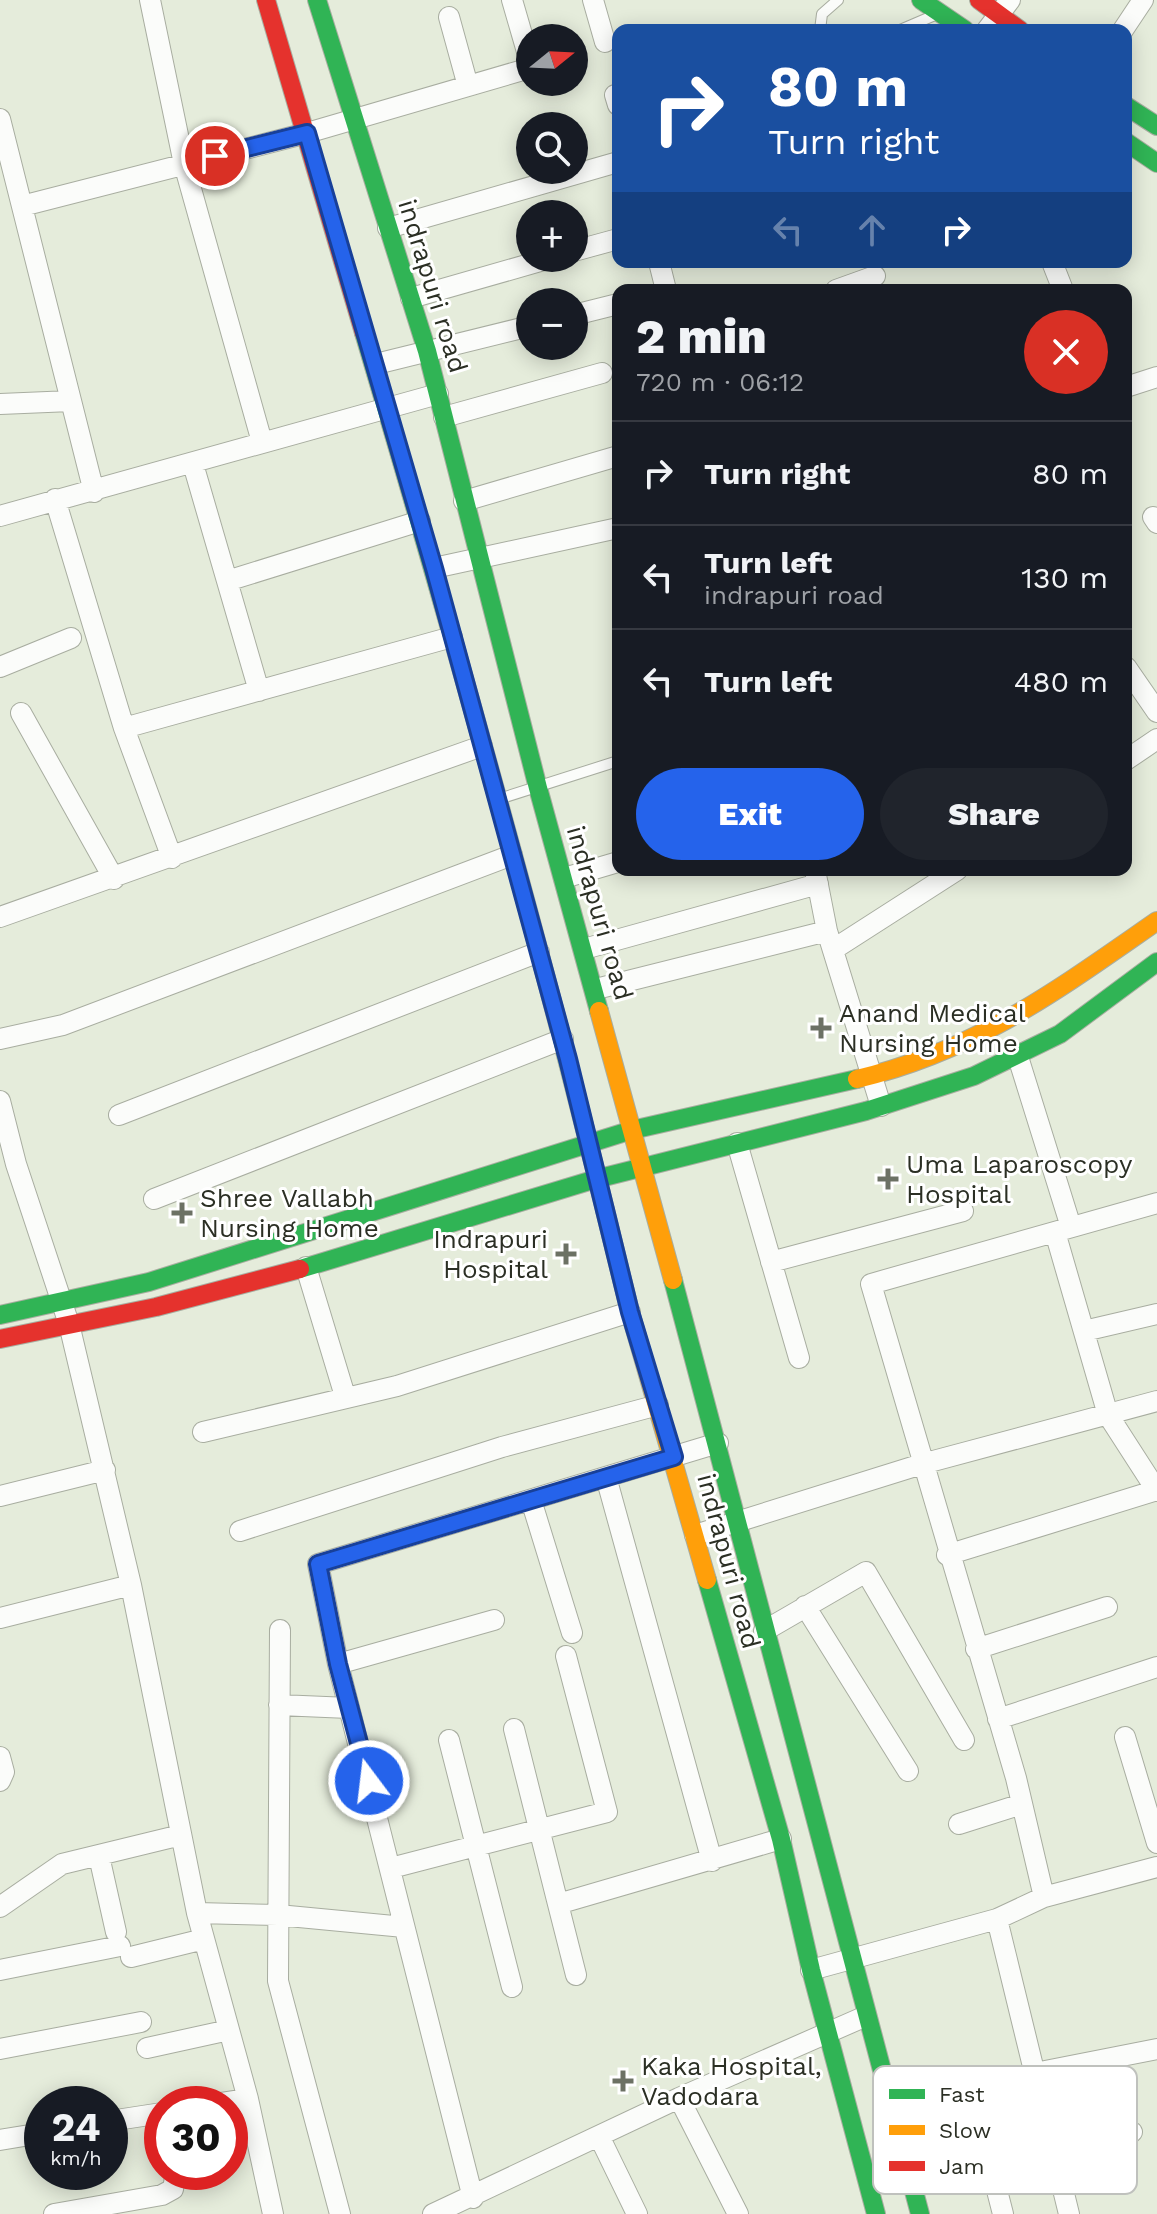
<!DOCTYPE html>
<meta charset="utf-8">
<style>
:root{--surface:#171b24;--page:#20242c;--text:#f1f3f6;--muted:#9ea1a6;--line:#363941;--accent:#2563eb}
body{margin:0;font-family:"Work Sans",sans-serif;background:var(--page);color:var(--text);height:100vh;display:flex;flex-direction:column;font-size:30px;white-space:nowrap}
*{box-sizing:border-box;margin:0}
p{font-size:26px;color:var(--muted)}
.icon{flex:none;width:44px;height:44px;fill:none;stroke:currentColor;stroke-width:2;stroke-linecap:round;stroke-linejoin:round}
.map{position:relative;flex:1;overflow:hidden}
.panel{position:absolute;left:612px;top:284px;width:520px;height:592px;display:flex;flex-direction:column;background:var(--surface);border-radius:16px;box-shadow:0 4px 20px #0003}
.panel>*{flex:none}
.top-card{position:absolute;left:612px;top:24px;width:520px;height:244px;border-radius:16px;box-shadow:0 4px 20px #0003;background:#1a4fa0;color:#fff;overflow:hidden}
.needle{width:52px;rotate:72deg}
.controls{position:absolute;left:516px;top:24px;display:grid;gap:16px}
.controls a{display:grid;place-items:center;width:72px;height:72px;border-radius:50%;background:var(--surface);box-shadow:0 4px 20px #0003;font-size:40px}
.speed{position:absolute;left:24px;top:2086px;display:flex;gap:16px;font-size:40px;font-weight:700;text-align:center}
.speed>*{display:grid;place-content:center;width:104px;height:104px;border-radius:50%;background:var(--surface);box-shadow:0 4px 20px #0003;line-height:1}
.speed small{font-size:20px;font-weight:400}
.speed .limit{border:12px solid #d22;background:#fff;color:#111}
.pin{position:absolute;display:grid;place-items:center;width:68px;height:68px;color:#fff;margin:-34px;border:4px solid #fff;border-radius:50%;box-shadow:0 2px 8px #0007}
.me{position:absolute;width:88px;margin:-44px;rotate:345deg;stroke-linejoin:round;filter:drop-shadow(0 0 6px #0008)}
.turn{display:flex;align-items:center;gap:28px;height:168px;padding:0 24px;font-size:36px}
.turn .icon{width:104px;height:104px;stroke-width:2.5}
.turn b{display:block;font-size:56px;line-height:68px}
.lanes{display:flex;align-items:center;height:76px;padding:0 24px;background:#0003;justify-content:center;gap:40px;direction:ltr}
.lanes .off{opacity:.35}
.round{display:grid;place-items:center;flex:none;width:84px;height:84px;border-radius:42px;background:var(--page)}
.head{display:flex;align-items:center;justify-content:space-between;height:136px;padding:0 24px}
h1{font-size:48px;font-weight:800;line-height:60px}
.button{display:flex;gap:16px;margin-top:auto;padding:16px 24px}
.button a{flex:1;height:92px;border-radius:48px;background:var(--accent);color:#fff;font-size:32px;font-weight:800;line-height:92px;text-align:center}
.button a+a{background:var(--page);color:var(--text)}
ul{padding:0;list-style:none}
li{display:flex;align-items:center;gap:24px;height:104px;padding:0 24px;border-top:2px solid var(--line)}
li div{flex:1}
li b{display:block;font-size:30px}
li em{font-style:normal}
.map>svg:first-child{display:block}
</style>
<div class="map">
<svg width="1157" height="2214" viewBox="0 0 1157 2214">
<rect width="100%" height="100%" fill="#e5ecdb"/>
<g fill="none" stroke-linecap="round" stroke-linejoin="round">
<defs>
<path id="lane" d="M820,30l2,-16 16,-14
M900,30l35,-15
M502,798l116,-37"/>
<path id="street" d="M150,0l34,164 78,278
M512,0l18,62
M593,0l12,42
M449,17l19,69
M987,30l23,-30
M1123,30l20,-30
M615,95l3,10
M0,119l94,373
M22,206l285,-73 223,-65
M388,228l230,-66
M574,251l44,-12
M659,262l7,28
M1052,262l11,28
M836,290l39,-14
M411,298l140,-40
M574,315l44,-11
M376,364l154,-38
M1126,387l31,-10
M0,404l71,-3
M444,417l158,-44
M193,464l66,227
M55,499l69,229 48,130
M464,501l154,-45
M0,516l438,-122
M1153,517l4,6
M434,568l184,-40
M227,581l193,-60
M0,667l71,-29
M1126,667l31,45
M21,713l93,166
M124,728l328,-91
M1126,760l31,-21
M815,870l12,61 54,175
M564,878l54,-16
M0,917l482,-171
M584,949l234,-65
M834,949l123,-79
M596,989l231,-58
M0,1039l63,-14 449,-170
M1018,1057l53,170
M0,1101l16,63 53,160 62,261 66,328 51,186 25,115
M119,1115l420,-163
M737,1143l62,215
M154,1199l409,-160
M1055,1232l53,183 49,76
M771,1262l192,-51
M306,1267l39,129
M1084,1331l73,-17
M203,1432l194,-46 233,-74
M606,1477l106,384
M0,1496l105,-26
M531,1500l41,133
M240,1531l262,-84 156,-42
M695,1535l227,-71 235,-63
M947,1555l210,-65
M805,1606l103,165
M0,1618l131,-33
M280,1630l-2,351 62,233
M764,1631l102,-59 98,168
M976,1649l131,-42
M338,1664l156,-44
M279,1705l70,3
M998,1719l159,-52
M514,1729l44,175
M1125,1737l32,106
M449,1740l63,247
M0,1757l4,15 -4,9
M959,1824l63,-20
M99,1856l17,76
M391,1868l216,-56 -41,-156
M1044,1897l-28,-119 -145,-494 286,-81
M0,1907l62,-43 119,-29
M197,1913l81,2 126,12
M997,1919l72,295
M131,1957l73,-18
M0,1970l120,-24
M811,1970l186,-51 47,-22 113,-30
M576,1975l-18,-71 223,-65
M147,2048l82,-18
M0,2049l141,-27
M1035,2073l122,-24
M968,2077l35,137
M679,2098l59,116
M215,2104l33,-5
M110,2121l52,-8
M600,2138l37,76
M0,2140l42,-7
M1053,2150l79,-18
M473,2198l-135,-534 -20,-100 400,-121
M54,2214l108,-19 11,-6 3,-17
M433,2214l246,-116 187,-82"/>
<path id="fast" d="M317,0l110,351 111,437 61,223
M921,0l44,30
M1126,106l31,20
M1126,142l31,21
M364,333c86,290 169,582 241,877
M300,1269l296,-90 270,-68 108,-35 86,-42 97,-72
M673,1280l247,934
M0,1315l149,-33 483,-152 225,-51
M707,1580l74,259 30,131 65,244"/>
<path id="slow" d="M599,1011l74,269
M857,1079c119,-28 202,-90 300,-158
M605,1210l25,102 77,268"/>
<path id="jam" d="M266,0l98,333
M979,0l41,30
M0,1339l156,-32 144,-38"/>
</defs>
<!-- lane casing -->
<use href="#lane" stroke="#a8ada0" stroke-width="12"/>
<!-- street casing -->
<use href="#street" stroke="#a8ada0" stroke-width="22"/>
<!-- fast casing -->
<use href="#fast" stroke="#a8ada0" stroke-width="20"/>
<!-- slow casing -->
<use href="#slow" stroke="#a8ada0" stroke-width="20"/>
<!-- jam casing -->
<use href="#jam" stroke="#a8ada0" stroke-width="20"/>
<!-- lane -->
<use href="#lane" stroke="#fbfcfa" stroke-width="10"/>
<!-- street -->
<use href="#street" stroke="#fbfcfa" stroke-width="20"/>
<!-- fast -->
<use href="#fast" stroke="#30b455" stroke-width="18"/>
<!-- slow -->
<use href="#slow" stroke="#ff9f0a" stroke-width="18"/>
<!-- jam -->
<use href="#jam" stroke="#e5322d" stroke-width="18"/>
</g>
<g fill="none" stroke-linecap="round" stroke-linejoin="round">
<defs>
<path id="route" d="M215,156l92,-23 127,435 134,491 62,253 44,145 -356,107 20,100 31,117"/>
</defs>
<!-- route casing -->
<use href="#route" stroke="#184099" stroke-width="20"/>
<!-- route -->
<use href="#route" stroke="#2563eb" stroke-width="14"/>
</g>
<!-- markers -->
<g fill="#6c7164" stroke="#fff" stroke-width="3">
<path d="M817 1016h8v8h8v8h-8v8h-8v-8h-8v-8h8z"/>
<path d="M884 1167h8v8h8v8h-8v8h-8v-8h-8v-8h8z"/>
<path d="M178 1201h8v8h8v8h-8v8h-8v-8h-8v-8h8z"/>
<path d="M562 1242h8v8h8v8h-8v8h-8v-8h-8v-8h8z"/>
<path d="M619 2069h8v8h8v8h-8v8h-8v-8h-8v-8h8z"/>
</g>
<g text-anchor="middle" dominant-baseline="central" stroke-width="6" stroke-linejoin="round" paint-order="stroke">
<!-- street labels -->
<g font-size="26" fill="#2b2f24" stroke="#fff">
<text transform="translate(433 286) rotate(73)">indrapuri road</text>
<text transform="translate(600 913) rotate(74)">indrapuri road</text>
<text transform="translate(729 1561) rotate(75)">indrapuri road</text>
</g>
<!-- poi labels -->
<g font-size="26" fill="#2b2f24" stroke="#fff" text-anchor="start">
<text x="839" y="1013">Anand Medical<tspan x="839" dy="30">Nursing Home</tspan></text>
<text x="906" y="1164">Uma Laparoscopy<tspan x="906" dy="30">Hospital</tspan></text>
<text x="200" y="1198">Shree Vallabh<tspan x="200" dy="30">Nursing Home</tspan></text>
<text x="548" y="1239" text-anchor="end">Indrapuri<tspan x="548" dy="30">Hospital</tspan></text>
<text x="641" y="2066">Kaka Hospital,<tspan x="641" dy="30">Vadodara</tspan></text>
</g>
</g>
<!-- legend -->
<rect x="873" y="2066" width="264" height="128" rx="12" fill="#fff" stroke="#bfc1bd" stroke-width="2"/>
<rect x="889" y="2089" width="36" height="10" fill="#30b455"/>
<rect x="889" y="2125" width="36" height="10" fill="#ff9f0a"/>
<rect x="889" y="2161" width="36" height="10" fill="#e5322d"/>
<g font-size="22" fill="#2b2f24">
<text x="939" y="2102">Fast</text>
<text x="939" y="2138">Slow</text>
<text x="939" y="2174">Jam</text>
</g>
</svg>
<div class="controls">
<a><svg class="needle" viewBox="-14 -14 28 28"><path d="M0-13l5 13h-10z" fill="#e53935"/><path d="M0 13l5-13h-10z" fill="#9ea1a6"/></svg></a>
<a><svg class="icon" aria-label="search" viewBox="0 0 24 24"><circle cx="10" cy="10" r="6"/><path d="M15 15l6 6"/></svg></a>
<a>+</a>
<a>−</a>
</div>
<div class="speed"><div>24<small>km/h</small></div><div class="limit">30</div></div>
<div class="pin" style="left:215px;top:156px;background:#d93025"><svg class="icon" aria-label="arrive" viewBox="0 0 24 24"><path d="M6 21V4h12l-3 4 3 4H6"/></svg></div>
<svg class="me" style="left:369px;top:1781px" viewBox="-20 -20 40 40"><circle r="17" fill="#2563eb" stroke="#fff" stroke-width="3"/><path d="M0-11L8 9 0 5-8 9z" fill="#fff"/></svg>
<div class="top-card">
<div class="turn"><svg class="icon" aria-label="right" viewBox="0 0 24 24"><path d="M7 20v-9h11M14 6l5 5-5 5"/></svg><div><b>80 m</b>Turn right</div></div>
<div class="lanes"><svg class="icon off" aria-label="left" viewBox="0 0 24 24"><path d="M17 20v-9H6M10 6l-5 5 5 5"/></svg><svg class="icon off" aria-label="ahead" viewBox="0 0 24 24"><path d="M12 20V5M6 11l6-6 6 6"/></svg><svg class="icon" aria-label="right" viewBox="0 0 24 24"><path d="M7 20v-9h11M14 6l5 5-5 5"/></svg></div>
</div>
<section class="panel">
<div class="head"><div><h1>2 min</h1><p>720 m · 06:12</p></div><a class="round" style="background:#d93025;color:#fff"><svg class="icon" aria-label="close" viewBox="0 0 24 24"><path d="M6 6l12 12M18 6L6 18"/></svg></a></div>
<ul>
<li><svg class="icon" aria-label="right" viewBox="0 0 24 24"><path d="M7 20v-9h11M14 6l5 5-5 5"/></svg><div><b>Turn right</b></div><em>80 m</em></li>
<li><svg class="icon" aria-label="left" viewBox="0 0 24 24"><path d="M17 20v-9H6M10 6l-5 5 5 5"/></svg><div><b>Turn left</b><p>indrapuri road</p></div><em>130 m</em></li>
<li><svg class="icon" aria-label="left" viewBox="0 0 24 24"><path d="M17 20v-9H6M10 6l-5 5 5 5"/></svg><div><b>Turn left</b></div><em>480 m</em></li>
</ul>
<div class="button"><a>Exit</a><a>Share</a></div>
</section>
</div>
